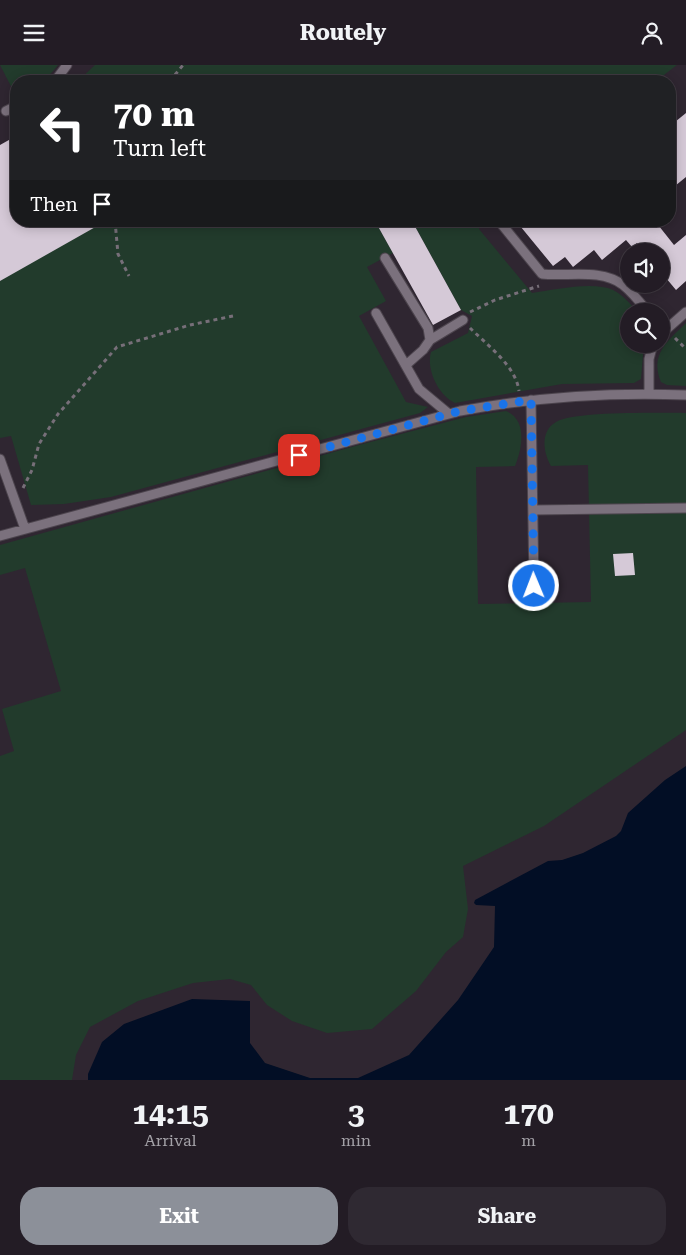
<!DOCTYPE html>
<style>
:root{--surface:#231c25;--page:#2f2932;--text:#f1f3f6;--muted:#a3a1a7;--line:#403a42;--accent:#8c9099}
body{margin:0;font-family:"Roboto Serif",serif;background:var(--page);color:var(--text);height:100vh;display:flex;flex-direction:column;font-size:19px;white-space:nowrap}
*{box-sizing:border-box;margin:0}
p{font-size:16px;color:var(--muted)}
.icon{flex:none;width:28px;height:28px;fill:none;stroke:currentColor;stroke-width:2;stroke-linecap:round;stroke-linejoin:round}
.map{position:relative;height:1015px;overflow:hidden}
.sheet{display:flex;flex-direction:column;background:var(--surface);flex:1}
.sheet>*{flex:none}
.guide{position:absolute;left:10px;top:10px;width:666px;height:152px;border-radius:20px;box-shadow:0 2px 12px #0003,0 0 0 1px var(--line);background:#202124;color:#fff;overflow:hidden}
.tools{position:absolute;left:620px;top:178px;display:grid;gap:10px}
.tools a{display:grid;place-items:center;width:50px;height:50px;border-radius:50%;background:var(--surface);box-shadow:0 2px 12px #0003,0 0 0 1px var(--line);font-size:25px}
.pin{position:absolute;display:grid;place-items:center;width:42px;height:42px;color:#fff;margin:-21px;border-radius:10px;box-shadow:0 2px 8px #0006}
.me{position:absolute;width:55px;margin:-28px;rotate:359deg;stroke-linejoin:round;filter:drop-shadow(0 0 4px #0008)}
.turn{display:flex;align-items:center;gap:18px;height:105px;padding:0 20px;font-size:22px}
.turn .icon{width:65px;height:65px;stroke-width:2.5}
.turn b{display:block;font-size:35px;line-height:42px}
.then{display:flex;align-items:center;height:48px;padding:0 20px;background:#0003;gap:10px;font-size:19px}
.eta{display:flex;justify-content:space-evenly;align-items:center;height:85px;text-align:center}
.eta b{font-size:30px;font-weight:700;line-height:35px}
.cta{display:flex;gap:10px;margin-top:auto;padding:10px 20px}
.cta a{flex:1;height:58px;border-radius:20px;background:var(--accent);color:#fff;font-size:20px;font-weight:700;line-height:58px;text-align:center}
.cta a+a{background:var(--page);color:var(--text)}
header{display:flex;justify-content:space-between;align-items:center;height:65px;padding:0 20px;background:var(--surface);font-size:22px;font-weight:700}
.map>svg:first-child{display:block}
</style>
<header><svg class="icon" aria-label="menu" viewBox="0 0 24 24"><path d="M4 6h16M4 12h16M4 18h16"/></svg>Routely<svg class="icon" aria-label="person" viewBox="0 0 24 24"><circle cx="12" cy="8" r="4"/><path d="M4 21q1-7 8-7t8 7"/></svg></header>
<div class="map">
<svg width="686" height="1015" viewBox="0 0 686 1015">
<rect width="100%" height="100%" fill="#2f2631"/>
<!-- green -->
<path fill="#223b2c" d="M0,0h58c-14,19 -20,16 -42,16v15z
M95,0h582l-21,16h-578z
M87,156h288l18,32 -26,14 19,34 -27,15 47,86 22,5 -8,6 -309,84 -47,7 -33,1 -20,-69 -11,2v-162z
M412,156h67v8l53,64c22,-3 61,-12 81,-3 10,5 17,13 23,21h-7v33h15l-3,35 -7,4 -72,1 -107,19c-17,-8 -29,-34 -24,-51l37,-19 4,-17 -11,-6z
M686,258v63l-19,-1 -6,-3c-12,-28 8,-42 25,-59z
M506,346c22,9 16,38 9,55l-39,1 2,137 113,-2 -3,-137 -37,1c-8,-14 -11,-35 5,-44 18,-11 106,-9 130,-9v317l-142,96 -81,40 5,43 -5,28 -17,15 -30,39 -44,38 -45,4 -35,-12 -25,-16 -16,-20 -21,-6 -37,4 -55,18 -48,26 -14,28 -4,25h-72v-324l14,-5 -12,-42 59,-18 -36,-123 -25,7v-30l359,-100 107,-28z"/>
<!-- water -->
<path fill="#020e25" d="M686,701v314h-598v-6l14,-32 22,-18 68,-25 58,2v42l15,20 45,15h48l51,-23 49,-55 36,-53 1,-41 -19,-1 -2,-2 1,-3 73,-39 14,-1 21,-7 33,-17 5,-5 7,-18 37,-33z"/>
<!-- building -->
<path fill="#d5c9d7" d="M686,48v64l-16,13v-64z
M16,71v85h90l-106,60v-136z
M375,156h37l49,89 -28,15z
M516,156h139l19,24 12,-10v46l-10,9 -15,-18v-21h-17l-7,-8 -5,4 -6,-7 -24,20 -8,-10 -21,17 -8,-10 -12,9z
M633,488l2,22 -20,1 -2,-22z"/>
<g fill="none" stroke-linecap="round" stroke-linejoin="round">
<defs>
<path id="service" d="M55,16l12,-16
M6,46l10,-5
M499,156l43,53c25,3 59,-6 81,11 9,7 17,17 24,26
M385,193l43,70 2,12 -7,10 -17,15
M376,248l43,76 30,25
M661,269l25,-22
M430,275l33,-20
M649,329v-35l4,-15
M531,335l3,186
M0,394l25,70
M533,445l153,-2
M0,471l460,-125c75,-14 150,-19 226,-16"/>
</defs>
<!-- service casing -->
<use href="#service" stroke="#4c444d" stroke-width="11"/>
<!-- path -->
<path stroke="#776f79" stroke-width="3" stroke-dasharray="4 4" stroke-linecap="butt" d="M170,16l13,-16
M115,156l3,33 11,22
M470,247l25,-12 44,-14
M470,263c17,17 46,38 49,63
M675,273l11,11
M23,423l9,-18 7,-26 19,-30 59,-67 73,-22 43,-9"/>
<!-- service -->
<use href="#service" stroke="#7b717d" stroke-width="9"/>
</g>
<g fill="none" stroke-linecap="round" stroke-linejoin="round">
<!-- route -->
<path stroke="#1a73e8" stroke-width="9" stroke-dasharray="0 16.2" d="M299,390l161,-44 71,-11 3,186"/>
</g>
</svg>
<div class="tools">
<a><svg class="icon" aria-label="sound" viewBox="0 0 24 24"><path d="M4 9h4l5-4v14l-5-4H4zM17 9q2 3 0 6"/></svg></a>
<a><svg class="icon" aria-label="search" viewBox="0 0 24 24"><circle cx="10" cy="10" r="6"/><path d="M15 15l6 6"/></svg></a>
</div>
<div class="pin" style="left:299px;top:390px;background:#d93025"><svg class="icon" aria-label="arrive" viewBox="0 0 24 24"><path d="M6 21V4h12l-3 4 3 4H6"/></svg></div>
<svg class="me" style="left:534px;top:521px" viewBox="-20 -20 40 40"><circle r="17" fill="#1a73e8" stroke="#fff" stroke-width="3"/><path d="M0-11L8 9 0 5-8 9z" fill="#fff"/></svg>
<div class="guide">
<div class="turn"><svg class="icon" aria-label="left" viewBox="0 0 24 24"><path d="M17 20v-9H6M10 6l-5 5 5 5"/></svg><div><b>70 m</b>Turn left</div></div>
<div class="then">Then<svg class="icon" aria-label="arrive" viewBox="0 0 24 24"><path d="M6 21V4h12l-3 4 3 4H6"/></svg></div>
</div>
</div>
<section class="sheet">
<div class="eta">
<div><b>14:15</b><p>Arrival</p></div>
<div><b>3</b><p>min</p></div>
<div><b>170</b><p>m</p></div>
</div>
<div class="cta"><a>Exit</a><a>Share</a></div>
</section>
